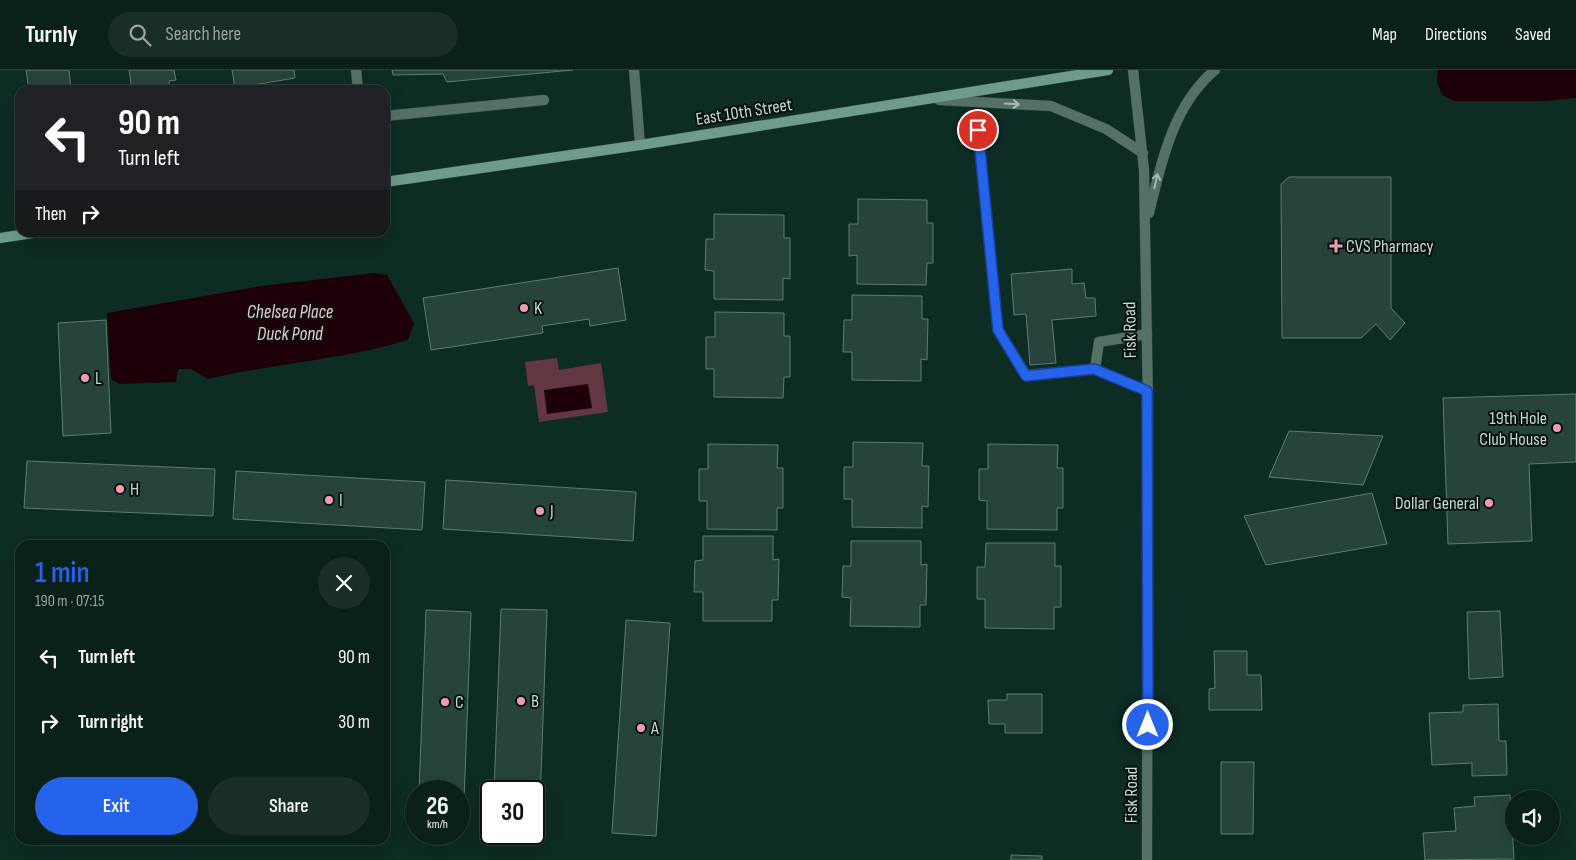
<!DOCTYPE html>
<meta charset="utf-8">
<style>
:root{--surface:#0a211a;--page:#182e27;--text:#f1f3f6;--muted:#99a3a2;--line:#2a3e39;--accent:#2563eb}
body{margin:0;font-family:"Sofia Sans Condensed",sans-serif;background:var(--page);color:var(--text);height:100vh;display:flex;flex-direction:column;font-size:19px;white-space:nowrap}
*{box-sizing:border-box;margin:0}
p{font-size:16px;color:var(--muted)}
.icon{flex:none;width:28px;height:28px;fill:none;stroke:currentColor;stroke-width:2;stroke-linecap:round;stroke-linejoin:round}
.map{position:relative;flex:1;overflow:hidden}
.panel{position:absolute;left:15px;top:470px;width:375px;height:305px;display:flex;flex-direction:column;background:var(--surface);border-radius:15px;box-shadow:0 5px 20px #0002,0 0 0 1px var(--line)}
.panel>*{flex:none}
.hud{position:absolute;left:15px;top:15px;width:375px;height:152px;border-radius:15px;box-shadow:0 5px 20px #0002,0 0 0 1px var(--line);background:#202124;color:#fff;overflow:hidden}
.buttons{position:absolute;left:1505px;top:720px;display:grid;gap:10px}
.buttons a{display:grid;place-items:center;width:55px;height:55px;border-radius:50%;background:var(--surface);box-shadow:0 5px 20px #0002,0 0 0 1px var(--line);font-size:25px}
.speed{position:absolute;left:405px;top:710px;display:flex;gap:10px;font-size:25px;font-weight:700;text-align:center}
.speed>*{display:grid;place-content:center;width:65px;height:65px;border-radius:50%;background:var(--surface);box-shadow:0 5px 20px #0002,0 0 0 1px var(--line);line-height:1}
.speed small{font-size:12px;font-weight:400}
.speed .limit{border:2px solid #111;border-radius:8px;background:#fff;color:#111}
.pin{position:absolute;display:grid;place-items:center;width:42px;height:42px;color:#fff;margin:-21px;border:2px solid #fff;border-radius:50%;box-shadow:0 1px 5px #0007}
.me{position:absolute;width:55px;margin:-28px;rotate:0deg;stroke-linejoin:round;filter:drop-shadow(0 0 4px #0008)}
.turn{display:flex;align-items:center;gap:18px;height:105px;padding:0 20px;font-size:22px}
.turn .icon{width:65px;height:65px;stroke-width:2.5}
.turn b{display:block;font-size:35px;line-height:42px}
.then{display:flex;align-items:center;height:48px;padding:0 20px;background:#0003;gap:10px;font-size:19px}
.round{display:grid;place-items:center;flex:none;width:52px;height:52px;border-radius:26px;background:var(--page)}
.overview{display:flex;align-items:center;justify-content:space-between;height:85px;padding:0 20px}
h1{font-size:30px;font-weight:600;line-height:38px;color:var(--accent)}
.button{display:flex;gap:10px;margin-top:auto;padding:10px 20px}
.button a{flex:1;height:58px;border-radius:30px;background:var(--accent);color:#fff;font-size:20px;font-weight:600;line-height:58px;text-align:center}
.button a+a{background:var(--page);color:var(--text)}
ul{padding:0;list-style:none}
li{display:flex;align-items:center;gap:15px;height:65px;padding:0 20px}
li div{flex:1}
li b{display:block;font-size:19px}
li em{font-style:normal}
header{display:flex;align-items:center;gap:30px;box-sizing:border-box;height:70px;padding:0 25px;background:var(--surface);border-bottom:1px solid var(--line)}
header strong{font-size:24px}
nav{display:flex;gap:28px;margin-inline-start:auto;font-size:18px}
.search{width:350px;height:45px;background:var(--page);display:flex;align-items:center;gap:12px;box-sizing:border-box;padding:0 18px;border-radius:28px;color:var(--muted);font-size:19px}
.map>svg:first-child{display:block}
</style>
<header>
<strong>Turnly</strong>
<div class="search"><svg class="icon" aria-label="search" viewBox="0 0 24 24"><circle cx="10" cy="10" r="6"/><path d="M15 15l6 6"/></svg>Search here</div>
<nav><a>Map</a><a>Directions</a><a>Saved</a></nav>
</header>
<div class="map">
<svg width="1576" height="790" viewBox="0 0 1576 790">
<rect width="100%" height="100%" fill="#0d2c23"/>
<!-- garden -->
<path fill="#623742" d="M557,288l2,12 42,-7 7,49 -69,10 -5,-37 -6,1 -3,-24z"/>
<!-- water -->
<path fill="#1e0008" d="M1438,0h138v28l-31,3h-91l-12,-6 -5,-13z
M374,203l13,2 27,48 -6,17c-65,20 -133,23 -200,39l-17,-10h-13l-2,13 -57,2 -8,-5 -4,-66 154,-27z
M588,314l4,24 -45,6 -3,-24z"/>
<!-- building -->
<path fill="#26443b" stroke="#5d7d72" d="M26,0h43l2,20h-42z
M129,0h45l2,10 -7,1 1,9h-38z
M232,0h62l1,8 -60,10z
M392,0h181l-126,12 -4,-8 -50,1z
M1289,107h102v131l14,15 -15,17 -14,-16 -15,14h-79l-1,-154z
M858,129l69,1v23h6v40h-6l-1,22 -69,-1v-29l-8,1v-32h9z
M714,144l70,1v23h6v41l-7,-1v22l-69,-1v-28l-9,-1 1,-31h8z
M618,198l8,52 -36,6 -1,-7 -47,7 1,7 -112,17 -8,-52z
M1072,199v15l12,-1 2,15h9l1,18 -44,4 4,43 -26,2 -4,-51 -12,1 -3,-41z
M852,225l70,1v23h6l-1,41 -6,-1v22l-69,-1v-28h-9l1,-32h8z
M715,242l69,1v23h6v41h-6l-1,21 -69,-1v-28h-8v-32h9z
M106,250l5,113 -48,3 -5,-113z
M1576,324v68l-47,2 3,77 -84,3 -5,-146z
M1289,361l94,5 -20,49 -94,-8z
M853,372l70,1 -1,23h7l-1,41 -6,-1v22l-70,-1v-28h-8v-32h9z
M708,374l70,1 -1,23h6v40h-6v22l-70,-1v-28h-8v-32h9z
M988,374l70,1 -1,23h6v40h-6v22l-70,-1v-28l-8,-1v-31h9z
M27,391l188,8 -2,47 -189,-8z
M236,401l189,11 -3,48 -189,-11z
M446,410l190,12 -3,49 -190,-12z
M1372,423l15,51 -121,21 -22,-49z
M703,466h70v24l6,-1 -1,41h-6v21h-69v-29h-9l1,-31 8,-1z
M851,471h70v24l6,-1 -1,41h-6v22l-70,-1 1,-28 -9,-1 1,-31h8z
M986,473h69v23h6v41h-7v22l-69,-1v-29h-8v-32h8z
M501,539l46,1 -8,219h-5v-38h-40z
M426,540l45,2 -8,217h-4v-38h-40z
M1500,541l3,66 -34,2 -2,-67z
M626,550l44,3 -14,213 -44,-3z
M1214,581h33v24h14l1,35h-53v-21l6,-1z
M1007,624h35v39h-37v-9h-16l-1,-24h19z
M1498,634l1,37h7l1,34 -35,1v-13l-40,2 -3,-52 34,-1v-7z
M1221,692h33l-1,72h-32z
M1510,725l4,64 -89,1 -2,-27 33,-2 -2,-23 21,-2 -1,-9z
M1011,785l31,1v4h-31z"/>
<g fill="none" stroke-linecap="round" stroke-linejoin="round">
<defs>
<path id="lane" d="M356,0l2,20
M385,46l159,-16
M978,60l20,200 28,45 69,-6 52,22
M1095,299l4,-27 48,-8"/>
<path id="street" d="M634,0l6,75
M1133,0l11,100 4,234 -1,456
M939,30l112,6 55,23 37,24
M1149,143c12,-50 24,-108 66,-143"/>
<path id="secondary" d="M385,112l255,-37 468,-75
M0,168l39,-6"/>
</defs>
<!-- lane casing -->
<use href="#lane" stroke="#2b483f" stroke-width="11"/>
<!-- street casing -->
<use href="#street" stroke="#2b483f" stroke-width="11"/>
<!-- secondary casing -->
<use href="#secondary" stroke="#2b483f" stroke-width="11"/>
<!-- lane -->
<use href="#lane" stroke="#557067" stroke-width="10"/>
<!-- street -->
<use href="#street" stroke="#557067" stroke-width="10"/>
<!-- secondary -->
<use href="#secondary" stroke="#6e9b8c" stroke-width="10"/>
</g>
<!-- one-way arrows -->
<defs><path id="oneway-shaft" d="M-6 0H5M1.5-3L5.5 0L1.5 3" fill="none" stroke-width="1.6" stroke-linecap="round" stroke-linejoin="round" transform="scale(1.25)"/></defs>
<g stroke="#a4b9b1">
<use href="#oneway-shaft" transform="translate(1012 34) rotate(3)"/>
<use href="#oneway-shaft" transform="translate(1156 111) rotate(-77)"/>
</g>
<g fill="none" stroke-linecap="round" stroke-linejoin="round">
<defs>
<path id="route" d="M978,60l20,200 28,46 68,-7 53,22 1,334"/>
</defs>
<!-- route casing -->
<use href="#route" stroke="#184099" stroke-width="12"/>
<!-- route -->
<use href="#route" stroke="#2563eb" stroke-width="9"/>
</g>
<!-- markers -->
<g fill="#f29aaf" stroke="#05120e" stroke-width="2">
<path d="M1333.5 168.5h5v5h5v5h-5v5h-5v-5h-5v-5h5z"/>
<circle cx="524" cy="238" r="5"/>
<circle cx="85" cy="308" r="5"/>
<circle cx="1557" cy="358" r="5"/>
<circle cx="120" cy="419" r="5"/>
<circle cx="329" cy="430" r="5"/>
<circle cx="1489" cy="433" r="5"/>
<circle cx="540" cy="441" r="5"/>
<circle cx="521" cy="631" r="5"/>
<circle cx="445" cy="632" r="5"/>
<circle cx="641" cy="658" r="5"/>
</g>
<g text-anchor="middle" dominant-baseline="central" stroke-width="4" stroke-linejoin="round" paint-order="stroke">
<!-- street labels -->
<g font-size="18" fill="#c6d8d1" stroke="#05120e">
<text transform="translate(744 42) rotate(-9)">East 10th Street</text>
<text transform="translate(1130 260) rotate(-91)">Fisk Road</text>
<text transform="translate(1131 725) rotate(-90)">Fisk Road</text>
</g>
<!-- poi labels -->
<g font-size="18" fill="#c6d8d1" stroke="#05120e" text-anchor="start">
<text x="1346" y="176">CVS Pharmacy</text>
<text x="534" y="238">K</text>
<text x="95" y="308">L</text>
<text x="1547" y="348" text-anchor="end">19th Hole<tspan x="1547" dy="21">Club House</tspan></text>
<text x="130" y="419">H</text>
<text x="339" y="430">I</text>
<text x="1479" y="433" text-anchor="end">Dollar General</text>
<text x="550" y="441">J</text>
<text x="531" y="631">B</text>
<text x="455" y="632">C</text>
<text x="651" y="658">A</text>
</g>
<!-- water labels -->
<g font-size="19" font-style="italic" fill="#f8c1cc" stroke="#05120e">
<text x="290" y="242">Chelsea Place<tspan x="290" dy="22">Duck Pond</tspan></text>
</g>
</g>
</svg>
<div class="buttons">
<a><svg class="icon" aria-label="sound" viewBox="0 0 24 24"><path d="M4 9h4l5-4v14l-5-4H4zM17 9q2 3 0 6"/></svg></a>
</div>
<div class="speed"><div>26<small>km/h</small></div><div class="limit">30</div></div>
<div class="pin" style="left:978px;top:60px;background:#d93025"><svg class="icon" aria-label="arrive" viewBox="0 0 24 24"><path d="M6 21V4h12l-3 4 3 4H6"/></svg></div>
<svg class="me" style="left:1148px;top:655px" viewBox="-20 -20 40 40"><circle r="17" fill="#2563eb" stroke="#fff" stroke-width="3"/><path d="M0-11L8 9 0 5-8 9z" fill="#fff"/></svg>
<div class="hud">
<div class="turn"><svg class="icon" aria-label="left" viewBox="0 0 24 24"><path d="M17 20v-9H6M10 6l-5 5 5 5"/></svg><div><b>90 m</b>Turn left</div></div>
<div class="then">Then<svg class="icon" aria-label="right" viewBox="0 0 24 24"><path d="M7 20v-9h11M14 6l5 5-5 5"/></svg></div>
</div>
<section class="panel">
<div class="overview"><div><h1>1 min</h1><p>190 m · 07:15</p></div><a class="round"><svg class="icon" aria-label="close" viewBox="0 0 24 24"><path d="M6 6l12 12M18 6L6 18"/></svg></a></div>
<ul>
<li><svg class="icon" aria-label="left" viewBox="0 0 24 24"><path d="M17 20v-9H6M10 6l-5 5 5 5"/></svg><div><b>Turn left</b></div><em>90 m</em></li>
<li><svg class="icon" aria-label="right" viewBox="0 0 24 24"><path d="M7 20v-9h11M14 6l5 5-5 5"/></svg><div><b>Turn right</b></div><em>30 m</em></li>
</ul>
<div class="button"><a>Exit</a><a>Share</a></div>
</section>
</div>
